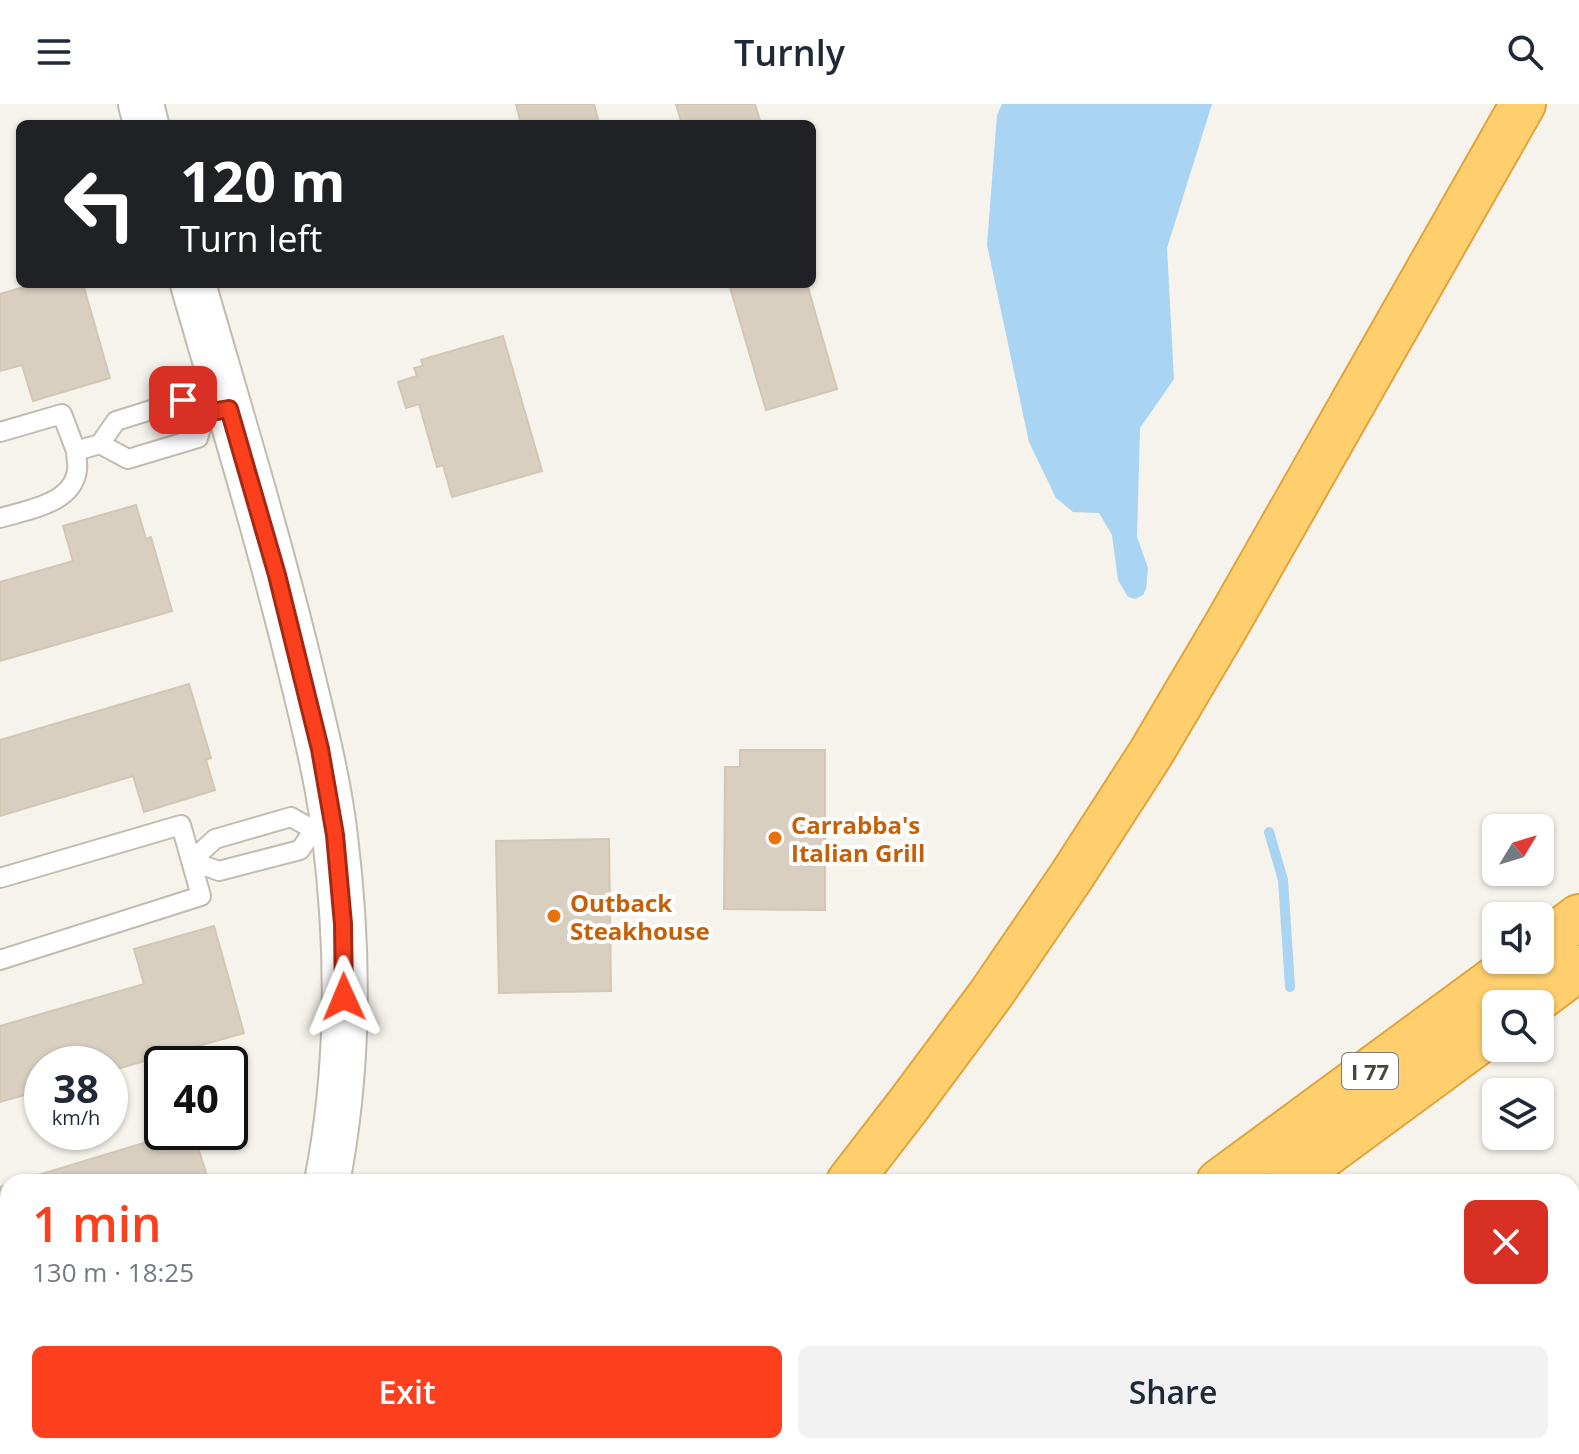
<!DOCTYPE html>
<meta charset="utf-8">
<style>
:root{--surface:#fff;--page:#f2f2f3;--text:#1f2937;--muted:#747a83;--accent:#fc3f1d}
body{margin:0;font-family:"Open Sans",sans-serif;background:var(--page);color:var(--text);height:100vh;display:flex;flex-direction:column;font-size:30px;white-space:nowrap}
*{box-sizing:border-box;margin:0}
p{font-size:26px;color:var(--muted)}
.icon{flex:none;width:44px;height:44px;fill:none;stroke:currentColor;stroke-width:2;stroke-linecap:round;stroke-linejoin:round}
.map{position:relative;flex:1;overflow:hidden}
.details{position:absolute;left:0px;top:1070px;width:1580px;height:280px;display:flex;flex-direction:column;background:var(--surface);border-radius:24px 24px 0 0;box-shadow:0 2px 6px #0004}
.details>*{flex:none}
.top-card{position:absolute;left:16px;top:16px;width:800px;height:168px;border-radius:12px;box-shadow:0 2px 6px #0004;background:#202124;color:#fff;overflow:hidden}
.needle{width:52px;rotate:52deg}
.controls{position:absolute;left:1482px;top:710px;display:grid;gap:16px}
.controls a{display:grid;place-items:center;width:72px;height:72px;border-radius:12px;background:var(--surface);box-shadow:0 2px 6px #0004;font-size:40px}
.speed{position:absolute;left:24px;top:942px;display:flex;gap:16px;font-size:40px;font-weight:700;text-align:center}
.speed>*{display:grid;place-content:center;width:104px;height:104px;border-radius:50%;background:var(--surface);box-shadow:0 2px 6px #0004;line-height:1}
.speed small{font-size:20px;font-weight:400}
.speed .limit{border:4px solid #111;border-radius:12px;background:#fff;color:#111}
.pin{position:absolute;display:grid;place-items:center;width:68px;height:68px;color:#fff;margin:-34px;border-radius:16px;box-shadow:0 4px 12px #0006}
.me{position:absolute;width:88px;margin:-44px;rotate:359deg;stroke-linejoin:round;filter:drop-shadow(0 0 6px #0008)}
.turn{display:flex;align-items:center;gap:28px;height:168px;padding:0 32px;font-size:36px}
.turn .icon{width:104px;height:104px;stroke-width:2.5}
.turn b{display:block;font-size:56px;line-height:68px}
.round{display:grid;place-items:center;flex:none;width:84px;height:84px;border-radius:12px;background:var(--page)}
.summary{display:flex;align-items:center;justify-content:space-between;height:136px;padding:0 32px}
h1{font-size:48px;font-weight:600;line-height:60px;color:var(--accent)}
.button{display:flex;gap:16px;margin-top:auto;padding:16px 32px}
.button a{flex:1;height:92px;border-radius:12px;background:var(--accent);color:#fff;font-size:32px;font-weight:600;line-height:92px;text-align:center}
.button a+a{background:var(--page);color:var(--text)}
header{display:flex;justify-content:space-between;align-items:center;height:104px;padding:0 32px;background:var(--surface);font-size:36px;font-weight:600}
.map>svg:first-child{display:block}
</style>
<header><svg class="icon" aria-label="menu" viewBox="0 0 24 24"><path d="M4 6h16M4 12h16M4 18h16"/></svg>Turnly<svg class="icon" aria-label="search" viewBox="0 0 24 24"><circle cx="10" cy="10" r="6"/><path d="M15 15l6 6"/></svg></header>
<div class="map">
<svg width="1579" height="1350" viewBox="0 0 1579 1350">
<rect width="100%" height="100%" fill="#f6f3ec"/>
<!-- water -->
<path fill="#a9d4f2" d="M1002,0h210l-45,144 7,131 -34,49 -3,109 11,31 -2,21 -3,6 -8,4 -7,-2 -10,-17 -6,-45 -13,-22 -26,-1 -17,-14 -27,-56 -42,-197 10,-130z"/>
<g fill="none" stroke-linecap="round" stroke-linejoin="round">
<!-- stream -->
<path stroke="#a9d4f2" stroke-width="10" d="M1269,728l14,48 7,107"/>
</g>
<!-- building -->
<path fill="#d8cfc1" stroke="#d3c7b4" stroke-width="2" d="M516,0h78l5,20h-78z
M676,0h79l6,20h-79z
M34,180h49l27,94 -77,23 -11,-36 -22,6v-77z
M729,180h78l30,105 -71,21z
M503,232l39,135 -90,26 -9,-32 -6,2 -18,-63 -13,4 -8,-26 19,-6 -3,-8 9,-2 -2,-6z
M136,401l10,34 5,-2 21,74 -172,50v-79l73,-21 -10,-35z
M189,580l22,74 -5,2 9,30 -71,22 -11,-36 -133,40v-76z
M740,646h85v160l-101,-1 1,-142h15z
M609,735l2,152 -112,2 -3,-152z
M214,822l30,107 -134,38v-7h-68v26l-42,12v-76l144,-42 -10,-35z
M180,1028h13l16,50h-194z
M8,1080v98l-8,2v-97z"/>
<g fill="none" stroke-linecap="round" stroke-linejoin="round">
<defs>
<path id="service" d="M0,328l62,-18 14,37 24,-7 16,-23 67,-21 22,13 24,-4
M100,340l28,15 70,-21 7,-25
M0,414c27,-8 73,-14 77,-48 1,-6 -1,-13 -1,-19
M314,726l-23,-13 -76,22 -24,22 28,10 81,-21 14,-20 19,-6
M0,774l181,-53 20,71 -201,64
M0,1235l8,-3
M0,1338l14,12
M83,1342l2,8
M117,1350l3,-8"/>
<path id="tertiary" d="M141,0l5,20
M193,180c36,125 74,249 105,375 14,58 30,118 37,178 14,114 14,233 -8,345
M242,1350l4,-8"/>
<path id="motorway" d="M1540,842l39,-29
M1531,900l48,-36
M849,1078l61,-79 81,-109 80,-117 80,-124 75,-127 297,-522
M1219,1078l302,-222
M1288,1078l208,-153
M1572,1313l7,-5
M609,1350l8,-8
M849,1350l11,-8
M917,1350l11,-8
M1524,1350l10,-8"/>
</defs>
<!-- service casing -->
<use href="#service" stroke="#c2bbae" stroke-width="22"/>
<!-- tertiary casing -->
<use href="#tertiary" stroke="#c2bbae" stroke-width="48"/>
<!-- motorway casing -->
<use href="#motorway" stroke="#e0a43c" stroke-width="48"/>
<!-- service -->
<use href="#service" stroke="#fff" stroke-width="18"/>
<!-- tertiary -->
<use href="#tertiary" stroke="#fff" stroke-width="44"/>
<!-- motorway -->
<use href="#motorway" stroke="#ffcf6e" stroke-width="44"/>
</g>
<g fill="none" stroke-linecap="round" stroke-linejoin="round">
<defs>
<path id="route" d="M183,296l22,13 24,-4 48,166 43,174 15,86 8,89 1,73"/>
</defs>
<!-- route casing -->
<use href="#route" stroke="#a42913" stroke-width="20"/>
<!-- route -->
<use href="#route" stroke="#fc3f1d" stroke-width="14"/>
</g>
<!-- markers -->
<g fill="#e8710a" stroke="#fff" stroke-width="3">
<circle cx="775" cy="734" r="8"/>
<circle cx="554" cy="812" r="8"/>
</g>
<g text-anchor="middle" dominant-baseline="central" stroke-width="8" stroke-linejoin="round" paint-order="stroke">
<!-- shield labels -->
<rect fill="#fff" stroke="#817c74" stroke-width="2" x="1342" y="949" width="56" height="36" rx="6"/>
<g font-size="22" font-weight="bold" fill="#4b4439">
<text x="1370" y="967">I 77</text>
</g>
<!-- food labels -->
<g font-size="24" font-weight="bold" fill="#c56008" stroke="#fff" text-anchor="start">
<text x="791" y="720">Carrabba's<tspan x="791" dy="28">Italian Grill</tspan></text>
<text x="570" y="798">Outback<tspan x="570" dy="28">Steakhouse</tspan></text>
</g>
</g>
</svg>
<div class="controls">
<a><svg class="needle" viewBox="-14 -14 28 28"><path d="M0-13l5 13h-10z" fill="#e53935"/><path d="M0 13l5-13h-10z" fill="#747a83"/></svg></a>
<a><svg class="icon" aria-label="sound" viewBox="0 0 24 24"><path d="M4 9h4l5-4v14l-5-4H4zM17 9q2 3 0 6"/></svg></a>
<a><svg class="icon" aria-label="search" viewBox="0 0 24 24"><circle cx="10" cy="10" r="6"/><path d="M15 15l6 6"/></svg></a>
<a><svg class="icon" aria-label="layers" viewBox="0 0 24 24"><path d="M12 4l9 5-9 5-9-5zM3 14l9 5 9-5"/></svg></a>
</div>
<div class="speed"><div>38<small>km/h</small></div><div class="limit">40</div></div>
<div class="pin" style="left:183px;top:296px;background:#d93025"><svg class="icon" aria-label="arrive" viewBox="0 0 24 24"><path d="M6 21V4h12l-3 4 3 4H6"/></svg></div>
<svg class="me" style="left:344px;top:893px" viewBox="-20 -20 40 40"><path d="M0-17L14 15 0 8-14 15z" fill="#fc3f1d" stroke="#fff" stroke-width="4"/></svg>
<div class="top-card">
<div class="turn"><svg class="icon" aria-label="left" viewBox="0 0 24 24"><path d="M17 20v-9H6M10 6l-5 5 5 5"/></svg><div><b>120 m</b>Turn left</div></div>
</div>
<section class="details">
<div class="summary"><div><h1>1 min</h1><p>130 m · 18:25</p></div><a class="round" style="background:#d93025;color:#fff"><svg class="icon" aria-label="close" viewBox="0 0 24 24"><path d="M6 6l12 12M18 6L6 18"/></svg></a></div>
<div class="button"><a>Exit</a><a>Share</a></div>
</section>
</div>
